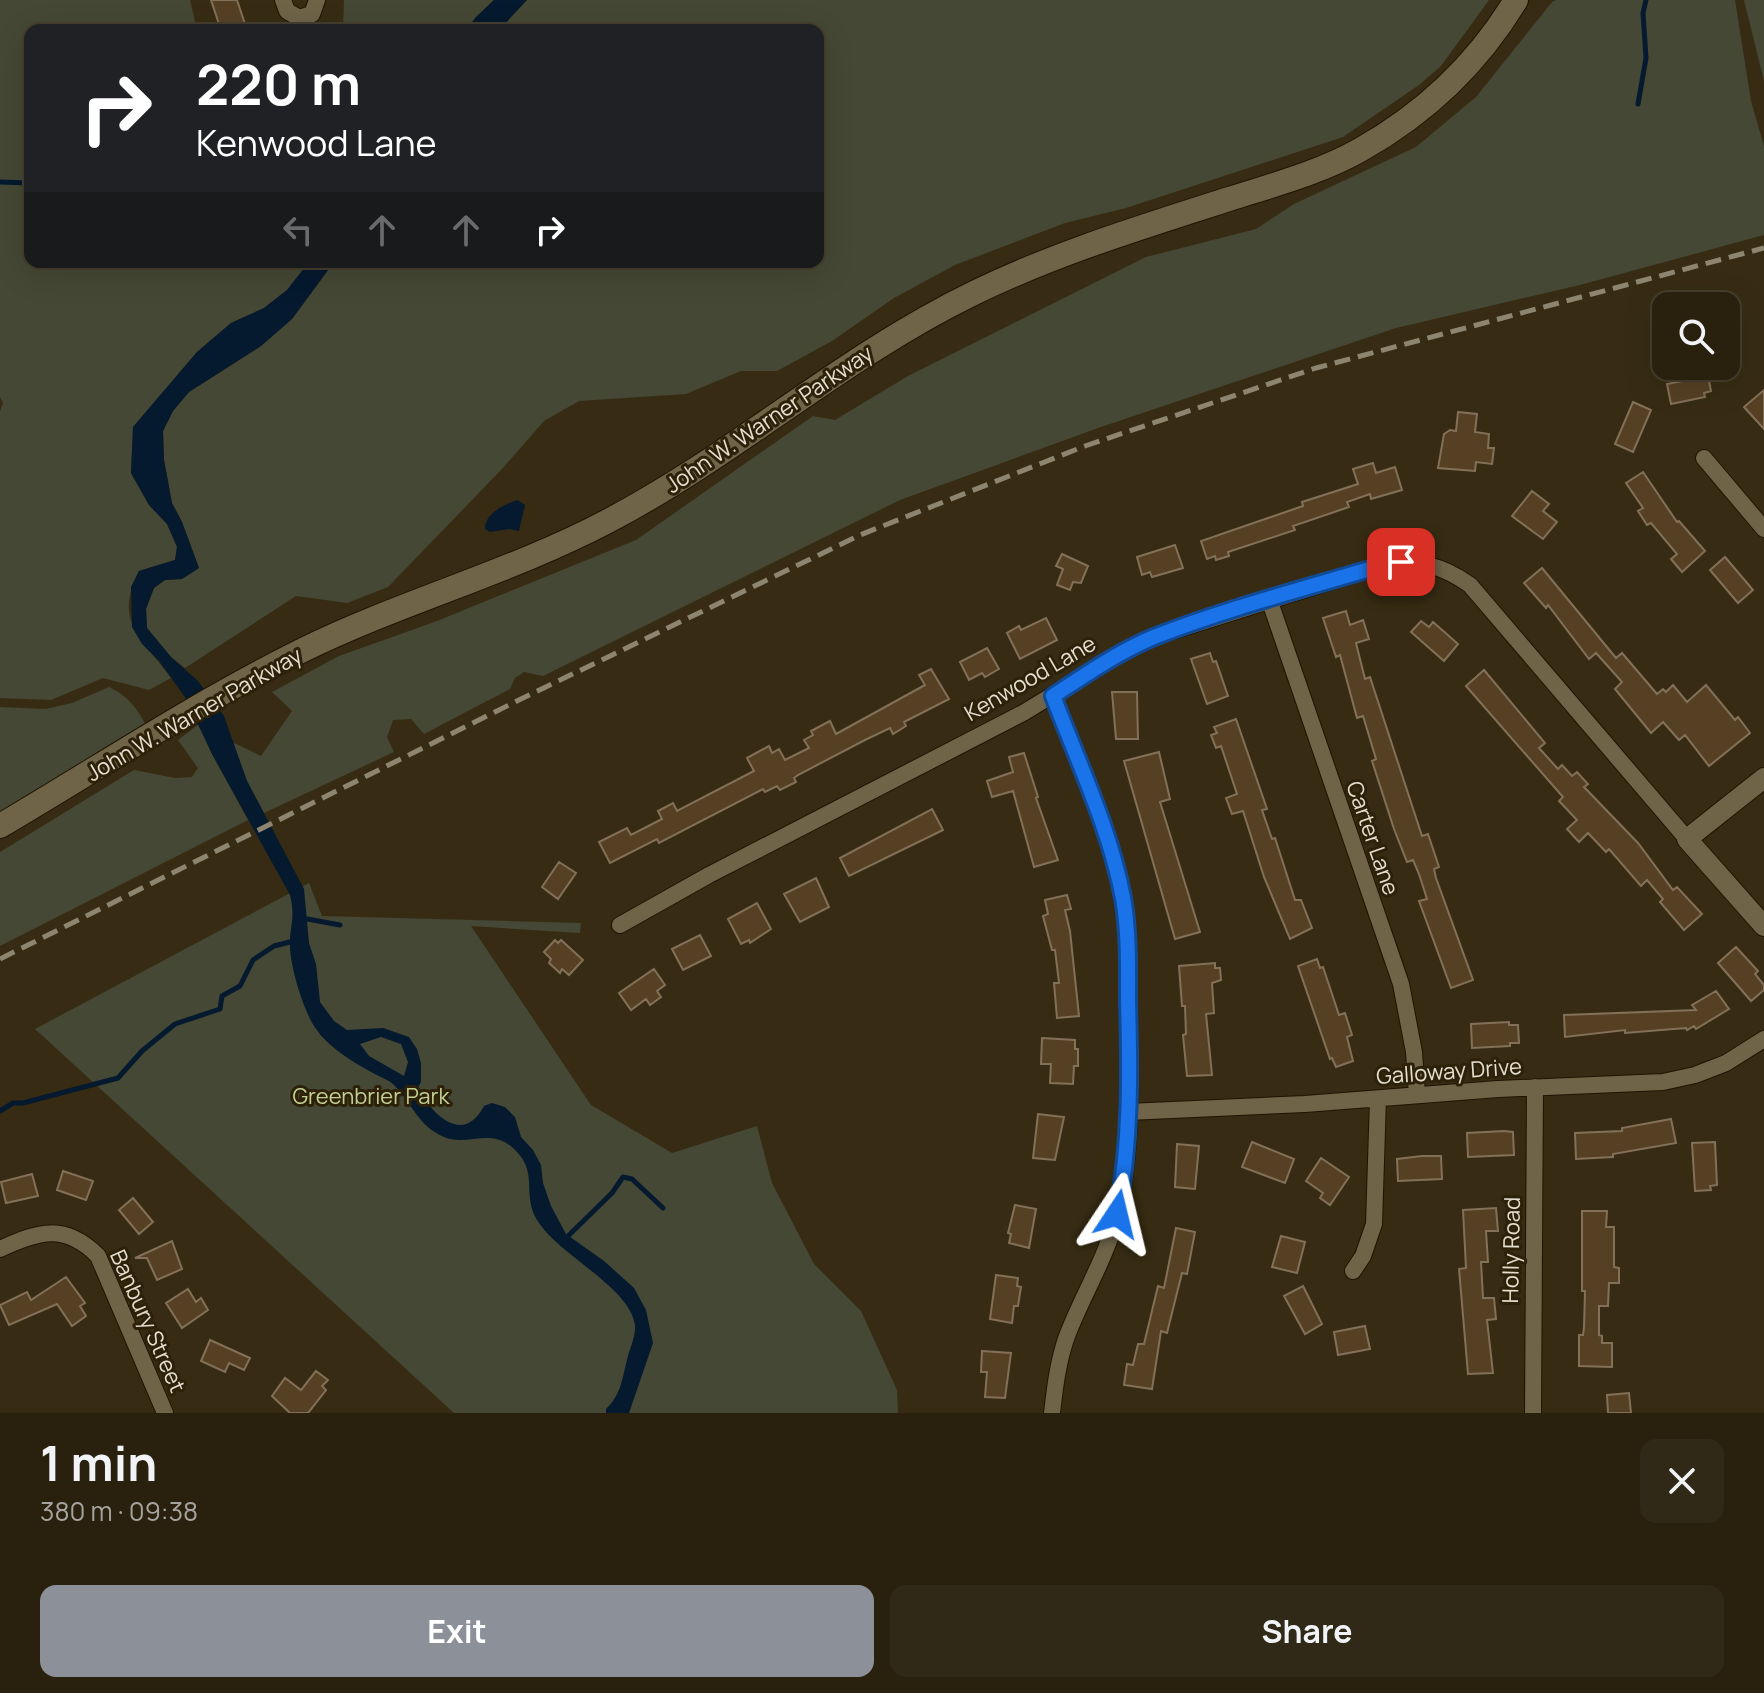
<!DOCTYPE html>
<meta charset="utf-8">
<style>
:root{--surface:#29210e;--page:#312917;--text:#f1f3f6;--muted:#a5a39e;--line:#453e2e;--accent:#8c9099}
body{margin:0;font-family:Manrope,sans-serif;background:var(--page);color:var(--text);height:100vh;display:flex;flex-direction:column;font-size:30px;white-space:nowrap}
*{box-sizing:border-box;margin:0}
p{font-size:26px;color:var(--muted)}
.icon{flex:none;width:44px;height:44px;fill:none;stroke:currentColor;stroke-width:2;stroke-linecap:round;stroke-linejoin:round}
.map{position:relative;height:1413px;overflow:hidden}
.drawer{display:flex;flex-direction:column;background:var(--surface);flex:1}
.drawer>*{flex:none}
.hud{position:absolute;left:24px;top:24px;width:800px;height:244px;border-radius:16px;box-shadow:0 8px 32px #0002,0 0 0 2px var(--line);background:#202124;color:#fff;overflow:hidden}
.tools{position:absolute;left:1652px;top:292px;display:grid;gap:16px}
.tools a{display:grid;place-items:center;width:88px;height:88px;border-radius:16px;background:var(--surface);box-shadow:0 8px 32px #0002,0 0 0 2px var(--line);font-size:40px}
.pin{position:absolute;display:grid;place-items:center;width:68px;height:68px;color:#fff;margin:-34px;border-radius:16px;box-shadow:0 4px 12px #0006}
.me{position:absolute;width:88px;margin:-44px;rotate:10deg;stroke-linejoin:round;filter:drop-shadow(0 0 6px #0008)}
.turn{display:flex;align-items:center;gap:28px;height:168px;padding:0 40px;font-size:36px}
.turn .icon{width:104px;height:104px;stroke-width:2.5}
.turn b{display:block;font-size:56px;line-height:68px}
.lanes{display:flex;align-items:center;height:76px;padding:0 40px;background:#0003;justify-content:center;gap:40px;direction:ltr}
.lanes .off{opacity:.35}
.round{display:grid;place-items:center;flex:none;width:84px;height:84px;border-radius:16px;background:var(--page)}
.head{display:flex;align-items:center;justify-content:space-between;height:136px;padding:0 40px}
h1{font-size:48px;font-weight:700;line-height:60px}
.button{display:flex;gap:16px;margin-top:auto;padding:16px 40px}
.button a{flex:1;height:92px;border-radius:16px;background:var(--accent);color:#fff;font-size:32px;font-weight:700;line-height:92px;text-align:center}
.button a+a{background:var(--page);color:var(--text)}
.map>svg:first-child{display:block}
</style>
<div class="map">
<svg width="1764" height="1413" viewBox="0 0 1764 1413">
<rect width="100%" height="100%" fill="#372c13"/>
<!-- green -->
<path fill="#444834" d="M0,0h190l7,30h-167v232h279l-22,28 -23,18 -33,15 -34,29 -64,75 -2,46 18,32 18,19 10,23 -2,13 -36,11c-27,52 5,69 32,107l-22,12 -46,-12 -52,22 -51,-2v-287l3,-8 -3,-6z
M344,0h150l-19,18 -8,12h-124z
M527,0h962l-48,66 -22,19 -76,52 -217,71 -61,15 -110,42 -61,33 -62,43 -55,30h-36l-55,23 -107,7 -35,20 -42,48 -114,118 -41,16 -51,-7 -111,72 -14,-11 -24,-29 -1,-19 8,-21 11,-8 17,-1 17,-11 -17,-46 -10,-19 -8,-43 -1,-29 10,-20 16,-19 72,-46 31,-27 42,-57h484v-232h-319z
M1556,0h179l16,101 13,45v89l-184,50 -184,43 -295,99 -201,73 -357,176 -19,-4 -9,6 -5,11 -86,45 -13,-15 -18,1 -6,17 7,15 -130,61 -17,-32 -15,-39 29,14 31,-45 -20,-19 67,-36 98,-35 199,-81 177,-124 22,4 73,-44 238,-119 110,-28 38,-25 122,-57 60,-50 76,-95z
M1744,0h20v81z
M109,687c19,9 27,20 37,38l-146,90v-108l46,2 26,-6z
M199,724l13,30 36,66 -248,126v-94l134,-82 41,8 17,-1 6,-9 -20,-28z
M309,883l13,33 259,7 -1,10 -109,-7 120,179 81,48 85,-27 15,57 42,81 47,47 36,79 1,23h-444l-419,-384z"/>
<!-- water -->
<path fill="#05192f" fill-rule="evenodd" d="M494,0h33l-28,30h-32l8,-12z
M309,262h25l-42,57 -31,27 -72,46 -16,19 -10,20 1,29 8,43 10,19 17,46 -17,11 -17,1 -11,8 -8,21 1,19 24,29 27,24 26,35 23,65 57,108 5,54 7,21 4,38 14,19 13,9 36,-2 26,9 8,12 4,14v19l-4,7c16,25 46,57 67,17l8,-3 13,4 10,10 6,20 12,13 8,15 2,18 8,23 15,28 38,27 30,27 12,22 7,33 -24,70h-23v-4c15,-14 16,-30 21,-49 2,-11 9,-23 8,-35 -5,-38 -77,-70 -98,-105 -16,-27 3,-48 -24,-72 -23,-21 -46,-1 -69,-11 -26,-11 -32,-34 -50,-52 -5,-5 -14,-8 -21,-12 -20,-11 -44,-25 -57,-44 -12,-17 -25,-60 -26,-81 -1,-21 6,-28 0,-53l-78,-141 -27,-57 -26,-36 -17,-17 -10,-17 -1,-40 8,-16 36,-11 2,-13 -10,-23 -18,-19 -18,-32 2,-46 64,-75 34,-29 33,-15 23,-18zM381,1037l20,7 7,18 -4,14 -35,-20 -9,-12z
M517,500l8,5 -6,26 -10,-2 -19,3 -5,-3c0,-16 19,-24 32,-29z"/>
<g fill="none" stroke-linecap="round" stroke-linejoin="round">
<!-- stream -->
<path stroke="#05192f" stroke-width="5" d="M1638,104l8,-46 -3,-45 3,-13
M0,182l30,1
M302,918l38,7
M0,1111l13,-8h10l95,-25 24,-27 33,-27 45,-15 2,-13 18,-10 13,-26 21,-14 20,-5
M565,1239l47,-46 11,-16 9,2 31,29"/>
</g>
<!-- building -->
<path fill="#554024" stroke="#837058" stroke-width="2" d="M211,0h26l10,30h-26z
M1708,376l3,15 -7,2 1,4 -34,7 -4,-20z
M1764,390v39l-20,-22z
M1633,402l18,8 -18,42 -18,-8z
M1458,412l19,2 -2,18 14,2 -1,14h6l-2,16 -16,-2 -1,9 -37,-3 6,-34 6,-4 6,1z
M1373,463l3,10 19,-6 7,23 -31,9 -1,-5 -23,8 2,5 -56,19 2,4 -67,22 1,4 -13,4 -1,-4 -8,3 -6,-18 102,-35 -1,-4 56,-18 -5,-15z
M1643,472l34,50 2,-1 26,30 -23,21 -11,-13 6,-5 -26,-31 -4,2 -9,-14 5,-3 -17,-25z
M1532,491l17,13 -6,7 14,11 -14,17 -31,-23z
M1175,545l8,23 -31,9 -2,-5 -8,3 -5,-18z
M1062,554l26,12 -7,17 -8,-1 -3,8 -13,-5 6,-16 -7,-3z
M1725,557l28,33 -15,13 -28,-33z
M1542,568l74,90 6,-5 35,41 6,-5 3,3 7,-7 14,17 19,-17 29,35 3,-3 12,16 -41,33 -24,-31 -6,5 -16,-18 -12,11 -36,-44 7,-7 -26,-29 -7,6 -41,-54 -2,3 -22,-25z
M1346,611l4,14 13,-5 6,19 -13,4 9,36 5,-2 52,159 6,-2 11,33 -5,2 2,9 37,102 -22,8 -32,-87 8,-2 -8,-25 -6,-14 -6,2 -13,-33 -22,-68 4,-2 -13,-43 -6,2 -17,-63 -4,2 -13,-39z
M1046,618l11,22 -37,19 -13,-26 12,-7 2,4z
M1421,621l8,6 4,-5 25,22 -14,17 -33,-29z
M987,648l12,21 -14,8 -3,-4 -13,7 -9,-18z
M1210,653l3,9 3,-1 12,35 -21,8 -16,-45z
M931,669l18,30 -45,23 2,4 -13,8 -3,-6 -25,12 -67,35 -4,3 2,4 -16,8 -3,-4 -12,6 -2,-3 -104,54 -2,-4 -47,24 -11,-21 28,-14 4,7 31,-16 -4,-8 15,-8 4,8 77,-40 -7,-13 22,-12 3,7 7,-4 6,11 24,-12 -5,-8 9,-5 -2,-4 19,-10 6,13 89,-49 -6,-10z
M1484,670l61,73 -6,5 19,21 4,-4 10,11 5,-4 11,12 -4,3 54,56 35,47 4,-3 25,27 -18,16 -24,-28 3,-3 -16,-19 -6,6 -32,-37 -3,3 -18,-19 -9,9 -12,-13 10,-9 -18,-19 4,-4 -97,-111z
M1112,692h25l1,47h-22z
M1236,719l31,90 -5,1 10,29 3,-1 20,62h6l11,28 -22,11 -26,-62 -21,-66 -11,3 -6,-16 11,-4 -16,-48 -5,2 -5,-13 6,-2 -3,-6z
M1159,752l11,47 -10,3 40,130 -25,7 -51,-178z
M1024,753l14,44 -2,1 22,62 -24,7 -21,-76 -21,6 -5,-16 26,-9 -4,-15z
M932,809l11,21 -94,46 -9,-18z
M559,862l17,11 -18,26 -16,-12z
M816,878l13,29 -29,15 -16,-28z
M1067,895l4,14 -6,1 5,21 9,85 -22,2 -3,-35h5l-4,-33h-3l-9,-34 5,-2 -3,-14z
M757,903l14,26 -21,14 -1,-3 -8,4 -13,-25z
M700,935l11,21 -28,14 -11,-21z
M555,940l3,3 3,-3 22,20 -14,15 -7,-6 -2,4 -11,-10 2,-4 -7,-7z
M1736,947l22,24 -3,3 9,11v5l-13,11 -33,-38z
M1317,959l3,9 3,-1 16,48 6,-2 7,22 -5,2 6,24 -17,6 -4,-9 -2,1 -32,-93z
M1215,963v5h5l1,12 -9,3 2,30 -8,1 6,61 -25,1 -4,-41 3,-1 -1,-28h-3l-3,-40z
M654,969l11,16 -8,6 4,6 -11,8 -4,-6 -15,11 -12,-17z
M1716,991l13,18 -33,20 -2,-3 -7,4 -1,-2 -61,5v-3l-60,7 -1,-22 132,-5 -4,-5z
M1509,1022v3h9l1,18h-9v3l-38,2 -1,-24z
M1042,1038l33,2v9h3v17h-4l-1,18 -23,-1 1,-19h-10z
M1038,1114l26,3 -9,43 -22,-2z
M1671,1119l5,24 -63,11v3l-37,2 -1,-26 47,-2v-3z
M1504,1131l9,1 1,23 -46,2 -1,-24z
M1252,1142l42,17 -9,24 -43,-16z
M1715,1142l2,43 -7,1 1,4 -16,1 -3,-48z
M1177,1144l22,2 -4,43 -20,-2z
M1422,1156h19l1,23 -44,2 -1,-22z
M1321,1158l28,19 -19,28 -10,-7 3,-5 -17,-12z
M63,1171l30,10 -7,19 -29,-10z
M32,1174l6,22 -32,7 -5,-21z
M133,1198l20,24 -14,12 -20,-24z
M1015,1205l21,4 -7,39 -20,-5 2,-9 -3,-1z
M1496,1208l2,23h-12l2,31h-7l2,36h11l2,21 -9,1 6,53 -25,1 -9,-105 7,-1 -3,-58z
M1582,1211h25l-1,16h8v40l5,1v15h-10l-1,23h-9v29l3,1v7h10v24l-33,-1v-31h4l1,-8 1,-36h-3z
M1176,1228l19,4 -8,42 -5,-1 -15,60 -6,-2 -9,58 -28,-4 3,-21 6,1 5,-21h6l14,-58 6,2z
M1281,1236l24,6 -8,31 -25,-6z
M172,1241l10,28 -25,11 -10,-22h-12z
M996,1275l22,3 -1,8 4,1 -3,19h-4l-2,17 -22,-4z
M66,1277l19,26 -5,3 6,10 -14,10 -15,-22 -48,21 -9,-20 27,-13 4,8z
M1303,1286l19,38 -17,10 -21,-38z
M188,1289l8,13 5,-4 7,12 -26,18 -16,-25z
M1365,1326l5,23 -32,6 -4,-23z
M210,1340l40,18 -6,12 -15,-7 -4,9 -24,-11z
M982,1351l29,2 -6,45 -20,-1 2,-25h-6z
M316,1371l12,9 -6,6 4,4 -18,23h-18l-18,-17 13,-18 16,12z
M1629,1393l2,20h-23l-1,-18z"/>
<g fill="none" stroke-linecap="round" stroke-linejoin="round">
<defs>
<path id="minor" d="M283,0l4,11 12,7 13,-4 5,-14
M1704,458l60,71
M1269,599l132,385 13,68 3,43
M620,925l89,-50 314,-162 97,-59 34,-17 229,-72c34,-6 59,0 87,20l217,254
M1128,1112l177,-8 193,-15 165,-7 32,-7 31,-12 38,-24
M0,1249c39,-18 65,-26 98,7l67,157
M1353,1271l10,-15 11,-32 4,-125
M1052,1413c3,-26 6,-52 15,-77 16,-42 40,-79 51,-124 15,-66 12,-138 11,-205 -1,-37 0,-74 -7,-110 -12,-68 -44,-135 -69,-201
M1533,1413l2,-326"/>
<path id="tertiary" d="M1764,778l-77,61 77,87"/>
<path id="secondary" d="M0,826c100,-59 198,-124 303,-176 100,-49 209,-78 307,-130 127,-67 234,-164 364,-227 82,-40 168,-66 255,-94 44,-14 90,-26 131,-49 64,-36 118,-87 156,-150"/>
</defs>
<!-- minor casing -->
<use href="#minor" stroke="#1f1400" stroke-width="18"/>
<!-- tertiary casing -->
<use href="#tertiary" stroke="#1f1400" stroke-width="22"/>
<!-- secondary casing -->
<use href="#secondary" stroke="#1f1400" stroke-width="26"/>
<!-- minor -->
<use href="#minor" stroke="#6f6348" stroke-width="16"/>
<!-- tertiary -->
<use href="#tertiary" stroke="#6f6348" stroke-width="20"/>
<!-- secondary -->
<use href="#secondary" stroke="#6f6348" stroke-width="24"/>
<!-- rail -->
<path stroke="#8e8571" stroke-width="5" stroke-dasharray="16 8" stroke-linecap="butt" d="M0,959l521,-260 339,-164 225,-89 231,-78 448,-120"/>
</g>
<g fill="none" stroke-linecap="round" stroke-linejoin="round">
<defs>
<path id="route" d="M1117,1214c14,-70 13,-142 11,-213 0,-34 1,-69 -5,-103 -13,-69 -45,-136 -70,-202 32,-21 65,-44 101,-59 74,-29 153,-49 229,-72l18,-3"/>
</defs>
<!-- route casing -->
<use href="#route" stroke="#114b97" stroke-width="20"/>
<!-- route -->
<use href="#route" stroke="#1a73e8" stroke-width="14"/>
</g>
<g text-anchor="middle" dominant-baseline="central" stroke-width="6" stroke-linejoin="round" paint-order="stroke">
<!-- street labels -->
<g font-size="22" fill="#e5decf" stroke="#2d2209">
<text transform="translate(769 419) rotate(-34)">John W. Warner Parkway</text>
<text transform="translate(1030 678) rotate(-30)">Kenwood Lane</text>
<text transform="translate(194 714) rotate(-30)">John W. Warner Parkway</text>
<text transform="translate(1373 838) rotate(71)">Carter Lane</text>
<text transform="translate(1449 1071) rotate(-4)">Galloway Drive</text>
<text transform="translate(1511 1250) rotate(-89)">Holly Road</text>
<text transform="translate(148 1321) rotate(66)">Banbury Street</text>
</g>
<!-- park labels -->
<g font-size="22" fill="#c2cf92" stroke="#2d2209">
<text x="371" y="1096">Greenbrier Park</text>
</g>
</g>
</svg>
<div class="tools">
<a><svg class="icon" aria-label="search" viewBox="0 0 24 24"><circle cx="10" cy="10" r="6"/><path d="M15 15l6 6"/></svg></a>
</div>
<div class="pin" style="left:1401px;top:562px;background:#d93025"><svg class="icon" aria-label="arrive" viewBox="0 0 24 24"><path d="M6 21V4h12l-3 4 3 4H6"/></svg></div>
<svg class="me" style="left:1117px;top:1214px" viewBox="-20 -20 40 40"><path d="M0-17L14 15 0 8-14 15z" fill="#1a73e8" stroke="#fff" stroke-width="4"/></svg>
<div class="hud">
<div class="turn"><svg class="icon" aria-label="right" viewBox="0 0 24 24"><path d="M7 20v-9h11M14 6l5 5-5 5"/></svg><div><b>220 m</b>Kenwood Lane</div></div>
<div class="lanes"><svg class="icon off" aria-label="left" viewBox="0 0 24 24"><path d="M17 20v-9H6M10 6l-5 5 5 5"/></svg><svg class="icon off" aria-label="ahead" viewBox="0 0 24 24"><path d="M12 20V5M6 11l6-6 6 6"/></svg><svg class="icon off" aria-label="ahead" viewBox="0 0 24 24"><path d="M12 20V5M6 11l6-6 6 6"/></svg><svg class="icon" aria-label="right" viewBox="0 0 24 24"><path d="M7 20v-9h11M14 6l5 5-5 5"/></svg></div>
</div>
</div>
<section class="drawer">
<div class="head"><div><h1>1 min</h1><p>380 m · 09:38</p></div><a class="round"><svg class="icon" aria-label="close" viewBox="0 0 24 24"><path d="M6 6l12 12M18 6L6 18"/></svg></a></div>
<div class="button"><a>Exit</a><a>Share</a></div>
</section>
